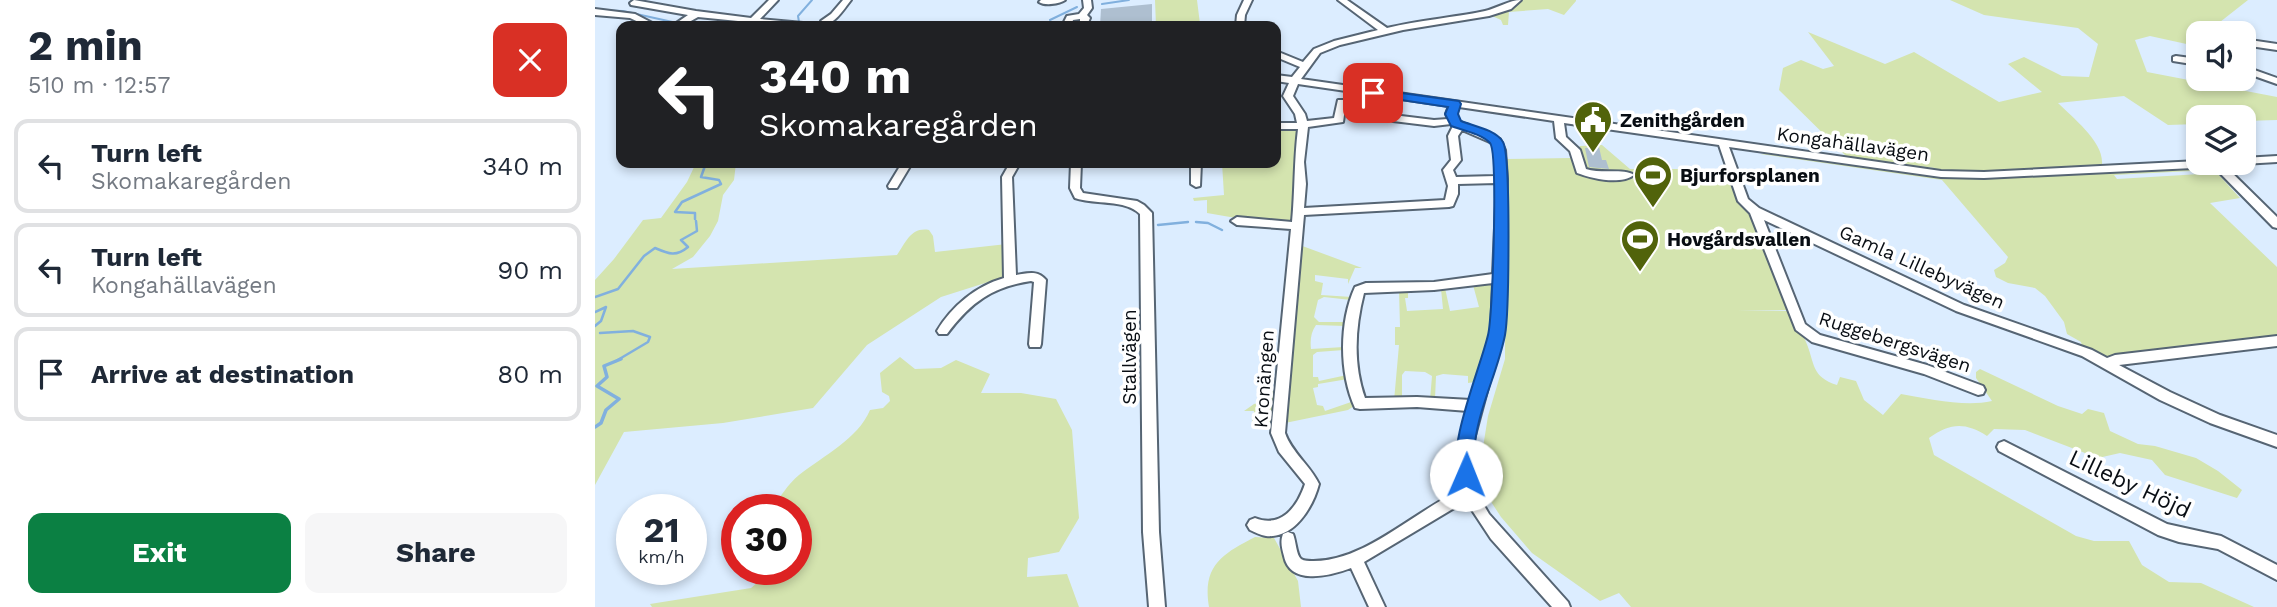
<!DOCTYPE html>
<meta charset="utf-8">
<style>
:root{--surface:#fff;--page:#f6f6f7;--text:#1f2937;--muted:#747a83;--line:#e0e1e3;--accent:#0b8043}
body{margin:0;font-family:"Work Sans",sans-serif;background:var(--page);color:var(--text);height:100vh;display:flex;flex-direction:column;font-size:26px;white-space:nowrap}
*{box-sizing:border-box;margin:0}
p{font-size:23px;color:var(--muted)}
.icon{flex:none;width:38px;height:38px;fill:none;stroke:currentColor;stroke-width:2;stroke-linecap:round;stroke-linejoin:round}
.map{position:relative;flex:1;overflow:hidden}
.sheet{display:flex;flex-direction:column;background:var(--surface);width:595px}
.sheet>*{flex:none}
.guide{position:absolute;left:21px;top:21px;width:665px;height:147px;border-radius:14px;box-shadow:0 4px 10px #0003;background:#202124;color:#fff;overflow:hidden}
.tools{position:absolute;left:1591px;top:21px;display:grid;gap:14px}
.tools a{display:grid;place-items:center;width:70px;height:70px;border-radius:14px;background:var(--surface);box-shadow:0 4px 10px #0003;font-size:35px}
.speed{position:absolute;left:21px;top:494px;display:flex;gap:14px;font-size:35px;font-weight:700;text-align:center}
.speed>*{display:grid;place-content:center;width:91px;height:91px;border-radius:50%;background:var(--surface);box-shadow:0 4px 10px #0003;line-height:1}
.speed small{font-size:18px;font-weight:400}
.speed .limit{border:10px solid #d22;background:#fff;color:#111}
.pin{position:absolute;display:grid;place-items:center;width:60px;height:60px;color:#fff;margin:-30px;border-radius:14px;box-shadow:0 4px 10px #0006}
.me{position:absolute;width:77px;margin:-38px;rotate:1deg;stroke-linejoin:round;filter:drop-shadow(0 0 5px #0008)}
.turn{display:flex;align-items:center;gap:24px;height:147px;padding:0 28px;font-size:32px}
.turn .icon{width:91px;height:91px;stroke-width:2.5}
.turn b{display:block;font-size:49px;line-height:60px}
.round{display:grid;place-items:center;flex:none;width:74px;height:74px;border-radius:14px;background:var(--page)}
.headline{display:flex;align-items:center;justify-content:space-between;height:119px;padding:0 28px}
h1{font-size:42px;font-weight:700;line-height:52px}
.button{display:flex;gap:14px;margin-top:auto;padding:14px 28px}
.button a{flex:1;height:80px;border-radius:14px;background:var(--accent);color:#fff;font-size:28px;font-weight:700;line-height:80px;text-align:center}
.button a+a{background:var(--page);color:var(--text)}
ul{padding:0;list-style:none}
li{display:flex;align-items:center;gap:21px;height:94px;margin:0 14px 10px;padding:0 14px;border:4px solid var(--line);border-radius:14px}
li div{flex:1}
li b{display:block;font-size:26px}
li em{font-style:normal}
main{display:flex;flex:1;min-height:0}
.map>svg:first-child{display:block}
</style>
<main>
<section class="sheet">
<div class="headline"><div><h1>2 min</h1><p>510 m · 12:57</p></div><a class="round" style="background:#d93025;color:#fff"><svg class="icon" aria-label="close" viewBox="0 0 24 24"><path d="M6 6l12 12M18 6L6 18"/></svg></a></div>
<ul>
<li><svg class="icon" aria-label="left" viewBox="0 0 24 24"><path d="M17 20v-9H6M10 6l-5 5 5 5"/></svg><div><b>Turn left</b><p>Skomakaregården</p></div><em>340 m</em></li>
<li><svg class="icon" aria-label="left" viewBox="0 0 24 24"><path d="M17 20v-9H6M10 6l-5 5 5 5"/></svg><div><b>Turn left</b><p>Kongahällavägen</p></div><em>90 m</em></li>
<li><svg class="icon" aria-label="arrive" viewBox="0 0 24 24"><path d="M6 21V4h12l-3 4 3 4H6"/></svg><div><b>Arrive at destination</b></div><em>80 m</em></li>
</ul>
<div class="button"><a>Exit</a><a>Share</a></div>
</section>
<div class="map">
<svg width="1682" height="607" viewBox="0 0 1682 607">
<rect width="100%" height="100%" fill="#dcedff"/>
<!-- green -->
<path fill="#d4e4af" d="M560,0h42l3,24 -44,2z
M926,0h55v1l-12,14 -16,-6 -39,3 -1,13h-5l-2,-5 -11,-5 21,-6z
M1355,0h298l-42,33h-8v7l-7,5 -41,-9 -15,4 12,32 130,25v23l-33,1 -1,-4h-45v7l-30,1 -44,-29 -66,7c15,15 46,39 44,61l8,8 80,-3 2,2 -78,4 3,4 100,-6 23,25 -30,5 67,64v72l-171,19 -24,-12 -1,-4 -14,-8 -3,-12 -19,-26 -10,-8 -27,-5 -12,-6 -2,-7 11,-7 3,-6 -66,-77 -182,-26 17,-1 162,23 -4,-8 -87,-10 -69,-68 4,-22 18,-8 22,9 11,-3 -26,-34 77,32 29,-12 85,50 43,-10 -34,-28 16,-7 38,19 27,1 9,-33 -20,-16 -94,-13z
M681,128l23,2 -3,86 -6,7 -37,-2 -46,-8v-13l-13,1 -1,-3 31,-3 -2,-32h54z
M1007,145l28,24h58l18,12h24l10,25 12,7 36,97 -51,1h52c5,10 13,20 17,31 9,21 5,35 31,43l3,-8 16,4 8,19 19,15 18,-21c28,5 64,13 91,7l-16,-23v-6l4,-3 78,37 24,8 6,-5 16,4 6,18 28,13 17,2 41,12 22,13 24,19 -5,8 -72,-23 -13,-15 -32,-7 -22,5 -73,-28 -31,-1 -7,7c-22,-14 -37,-13 -58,2l5,17 142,81 18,5h35l13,24 27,17 32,1 53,24h-623l-12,-14 -19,8 -68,-48 -31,-36 -15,-23 -5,-34 7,-44 17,-57 1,-200 65,-1 9,-12z
M101,163h40l-2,17 -11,15 -5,26 -8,15 -17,21 -21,12 225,-14c9,-13 14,-28 32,-25l4,6 2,16 72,-8 -3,33 -63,20 -74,48 -54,63 -90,15 -99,9 -29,53v-205l19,-21 29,-39 18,-2 26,-36z
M702,244l65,24h-7l-7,16v-5l-33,-4v6l8,2 -2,12 31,2 -1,3 -27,-3 -6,3 -4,17 5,5h27l-1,4 -29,-1c-5,7 -6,15 -5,24l33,-2v3l-27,2 -4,3v22h5l1,4 28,-6 1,4 -30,5v3l-5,1 4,17 6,1 2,5 29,-10v5l-6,4 -63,13z
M891,283l7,1c1,39 -2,63 -18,98l-7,1v-7l-25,-2 -7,2 -1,23 -5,1 2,-24 -7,-4 -20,-1 -3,4v25l-8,1 5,-56h-4v-18h5l-1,-37h9v8h-3l2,13 36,-2 -2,-20 4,-1 5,23 29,-4 -6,-22z
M305,357l15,12 26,-1 15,-8 34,14 -9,19h40l35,6 16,31 7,88 -20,34 -31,6 -1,19 40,-3 12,33h-427l-2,-3 101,-16 22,-19h23v-60h-24c8,-12 16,-25 27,-34 24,-19 59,-36 71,-65l13,-2 7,-7 -1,-5 -7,-4 -2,-19z
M682,391l-4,31 -21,1 2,-12h-10l10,-7 7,-2 2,-10z
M660,537l19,1 24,43 3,26h-92c-7,-41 13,-53 46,-70z"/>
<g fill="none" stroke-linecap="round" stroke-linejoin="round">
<!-- stream-far2 -->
<path stroke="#81b0de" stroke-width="2" d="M507,4l27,-4
M0,10l28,1 54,12
M455,20l27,-13
M204,22l-1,-6 14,-16
M90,25l29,1"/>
<!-- stream-far1 -->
<path stroke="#81b0de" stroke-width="2.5" d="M100,219v-6l-20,-1 7,-10 39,-18 -2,-4 -18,-3 5,-14
M601,222l12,1 14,7
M563,225l30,-3
M0,297l23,-8 26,-33 11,-8c14,6 21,9 33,-1l-7,-7 16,-9 -1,-10
M0,312l11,-5 -5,14 -6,5
M5,333l33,-2 17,6 -2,5 -32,19"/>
<!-- stream -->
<path stroke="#81b0de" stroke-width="3.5" d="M0,427l6,-4 5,-13 13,-11 -22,-13 10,-9 -3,-11 17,-7"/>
</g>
<!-- building -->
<path fill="#aebfd0" d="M557,4v22h-52l1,-17z
M1004,147l3,13h4l3,9 -20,-2 -4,-19z"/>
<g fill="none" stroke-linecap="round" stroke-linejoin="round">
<defs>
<path id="minor" d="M39,0l62,11 55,7 18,-18h9l-18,19 43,4 4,3 -55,-1 -4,-3 -50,-5 -16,9h-10l16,-11 -57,-10 -1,-2z
M248,0h8c-8,10 -16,25 -30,25v-4l10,-7z
M446,0h24c-6,4 -20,6 -26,2z
M488,0h8l1,8 -5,7 3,3 -3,7 -23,1 -1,-2 4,-8 12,-2 5,-6zM485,19v2l-8,2 1,-3z
M649,0h8l-7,15 -1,11h-8l1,-11z
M743,0h9l40,28c32,-8 65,-10 98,-17 13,-3 24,-11 36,-11l-10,9 -22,7 -86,14 -63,15 -20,8 -19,26 640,92 43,1 214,-11v2h27l-1,2 53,52v11l-4,-1 -59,-60 -230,11 -43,-1 -212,-30 19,52 11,9 205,97 128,45 15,8 8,-3 162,-19v10l-158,19 51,27 50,23 57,20v12l-67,-24 -50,-23 -78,-44 -126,-45 -192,-91 41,104 15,11 107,30 56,21 2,4 -2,4 -5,1 -54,-21 -112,-32 -16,-12 -46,-117 -12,-12 -19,-56 -155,-22 2,14 14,13 6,19c15,5 38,-1 48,6 -14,10 -41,4 -57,-2l-7,-22 -14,-13 -2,-17 -95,-14 -3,7 3,7 41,18 5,11 2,29 -4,153 -30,111 -1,12 1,19 3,18 13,22 79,88 2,5h-18l-61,-68 -25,-38 -102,61 21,45h-16l-18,-39c-21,8 -61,18 -67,-12 -2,-8 -4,-14 -1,-22l5,-2 5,2c3,7 3,21 8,25 3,2 8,2 11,2 53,1 102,-50 149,-71 -6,-28 0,-52 7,-79l-51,-4 -57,2 -5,-1c-16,-35 -16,-86 0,-121l11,-4 68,-1 59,-8 4,-91 -39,1v10l-5,12 -4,1 -145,8 -19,218c7,20 25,32 34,51 -6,23 -25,55 -53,52 -6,-1 -11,-4 -16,-6l-3,-5 3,-5 5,-2c26,10 42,-10 50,-34l-26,-32 -8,-19 20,-204 -54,-4 -6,-4 6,-4 55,5c3,-31 2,-62 6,-93h-22v-6h21l-2,-9 -12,-18 6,-13 -13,-2v-6l16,2 8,-10 -24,-10v-6l27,11 11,-13 20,-8 44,-11zM703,84l151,22 -3,8 2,5 -14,1 -41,-5 -5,3 5,3 41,5 17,-2 2,2 -5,10 3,24 -8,10 5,16 -3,14 -141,8 2,-24 -2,-22 4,-35 35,-5 3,-20 -2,-2h-6l-4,18 -27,3 -2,-7 -12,-18zM867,130l30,13 3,7 1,26 -40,1 -3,-7 8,-10 -3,-24zM898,283l-2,49 -20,68 -54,-3 -52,1c-12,-34 -10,-70 -1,-105l70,-3z
M0,9l40,5 23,12h-11l-17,-8 -35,-3z
M1648,39l34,5v6l-34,-5z
M1581,56l22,3v6l-25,-4v-4z
M1648,66l34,12v6l-34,-12z
M1682,156v6l-34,2 -4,-1h4v-5z
M307,163h10l-15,25h-8l-1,-2z
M415,163h10l-8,14 4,98c12,-2 22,-5 30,5l-5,64 -1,3h-10l-1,-3 5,-62 -3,-1c-39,6 -60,21 -84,53h-8l-2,-3c15,-25 39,-45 67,-53l-2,-101z
M476,163h10l-1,25 3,5 54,8 7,4 8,8 7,319 6,75h-16l-6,-75 -3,-318c-15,-15 -45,-9 -65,-16l-5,-10z
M596,163h10l-1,23 -4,1 -5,-3z
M1409,441l163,83 54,12 56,29v15l-59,-31 -39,-7 -21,-7 -159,-84 -2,-4 2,-4z"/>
</defs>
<!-- minor casing -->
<use href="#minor" stroke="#566574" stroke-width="4"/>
<!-- minor -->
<use href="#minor" fill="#fff" fill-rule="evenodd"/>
</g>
<!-- route -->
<path fill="#1a73e8" stroke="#114b97" stroke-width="2" d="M778,89l86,12 2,3 -3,10 3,7c13,5 35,9 42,21 8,14 6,171 2,193 -7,36 -26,72 -30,108 -1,13 3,26 -3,37l-6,3 -7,-3c-14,-29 21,-111 29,-145 5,-19 10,-183 2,-192 -8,-9 -28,-13 -39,-17l-6,-12 3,-7 -80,-12v-5z"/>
<!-- icons -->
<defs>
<symbol id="civic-pin" viewBox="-11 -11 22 30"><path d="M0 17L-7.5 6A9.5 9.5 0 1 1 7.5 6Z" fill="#51630b" stroke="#fff"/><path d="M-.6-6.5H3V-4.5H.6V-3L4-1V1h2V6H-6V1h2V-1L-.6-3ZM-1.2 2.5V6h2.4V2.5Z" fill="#fff"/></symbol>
<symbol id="stadium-pin" viewBox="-11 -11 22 30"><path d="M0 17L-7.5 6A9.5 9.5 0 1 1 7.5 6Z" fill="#51630b" stroke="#fff"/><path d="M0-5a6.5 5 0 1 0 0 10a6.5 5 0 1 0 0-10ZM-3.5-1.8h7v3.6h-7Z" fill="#fff"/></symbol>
</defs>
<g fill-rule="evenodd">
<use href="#civic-pin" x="976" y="98" width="44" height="60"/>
<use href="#stadium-pin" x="1036" y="153" width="44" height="60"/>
<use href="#stadium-pin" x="1023" y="217" width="44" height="60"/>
</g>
<g text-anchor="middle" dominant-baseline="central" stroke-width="7" stroke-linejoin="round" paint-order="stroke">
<!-- poi labels -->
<g font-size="19" font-weight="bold" fill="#080d13" stroke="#fff" text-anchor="start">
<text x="1025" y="120">Zenithgården</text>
<text x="1085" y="175">Bjurforsplanen</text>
<text x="1072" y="239">Hovgårdsvallen</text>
</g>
<!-- street labels -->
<g font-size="19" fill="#080d13" stroke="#fff">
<text transform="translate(1258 144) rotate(8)">Kongahällavägen</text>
<text transform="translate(1327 267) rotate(24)">Gamla Lillebyvägen</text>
<text transform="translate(1300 342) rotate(18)">Ruggebergsvägen</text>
<text transform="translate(534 357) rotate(-90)">Stallvägen</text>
<text transform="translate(669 379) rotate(-86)">Kronängen</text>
</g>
<!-- near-street labels -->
<g font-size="23" fill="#080d13" stroke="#fff">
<text transform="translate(1535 484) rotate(25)">Lilleby Höjd</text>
</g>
</g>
</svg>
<div class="tools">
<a><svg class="icon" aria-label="sound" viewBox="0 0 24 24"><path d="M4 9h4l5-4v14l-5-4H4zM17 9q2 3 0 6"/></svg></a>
<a><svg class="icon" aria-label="layers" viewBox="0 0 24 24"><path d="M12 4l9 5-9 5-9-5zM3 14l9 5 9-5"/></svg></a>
</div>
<div class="speed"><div>21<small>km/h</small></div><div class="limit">30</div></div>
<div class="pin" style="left:778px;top:93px;background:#d93025"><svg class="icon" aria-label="arrive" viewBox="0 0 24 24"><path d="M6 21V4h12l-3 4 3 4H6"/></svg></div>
<svg class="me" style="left:871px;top:475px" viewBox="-20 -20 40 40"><circle r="19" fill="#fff"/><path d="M0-13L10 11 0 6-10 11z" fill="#1a73e8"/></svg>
<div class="guide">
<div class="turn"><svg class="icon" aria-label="left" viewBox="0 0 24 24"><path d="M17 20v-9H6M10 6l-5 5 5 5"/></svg><div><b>340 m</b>Skomakaregården</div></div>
</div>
</div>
</main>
